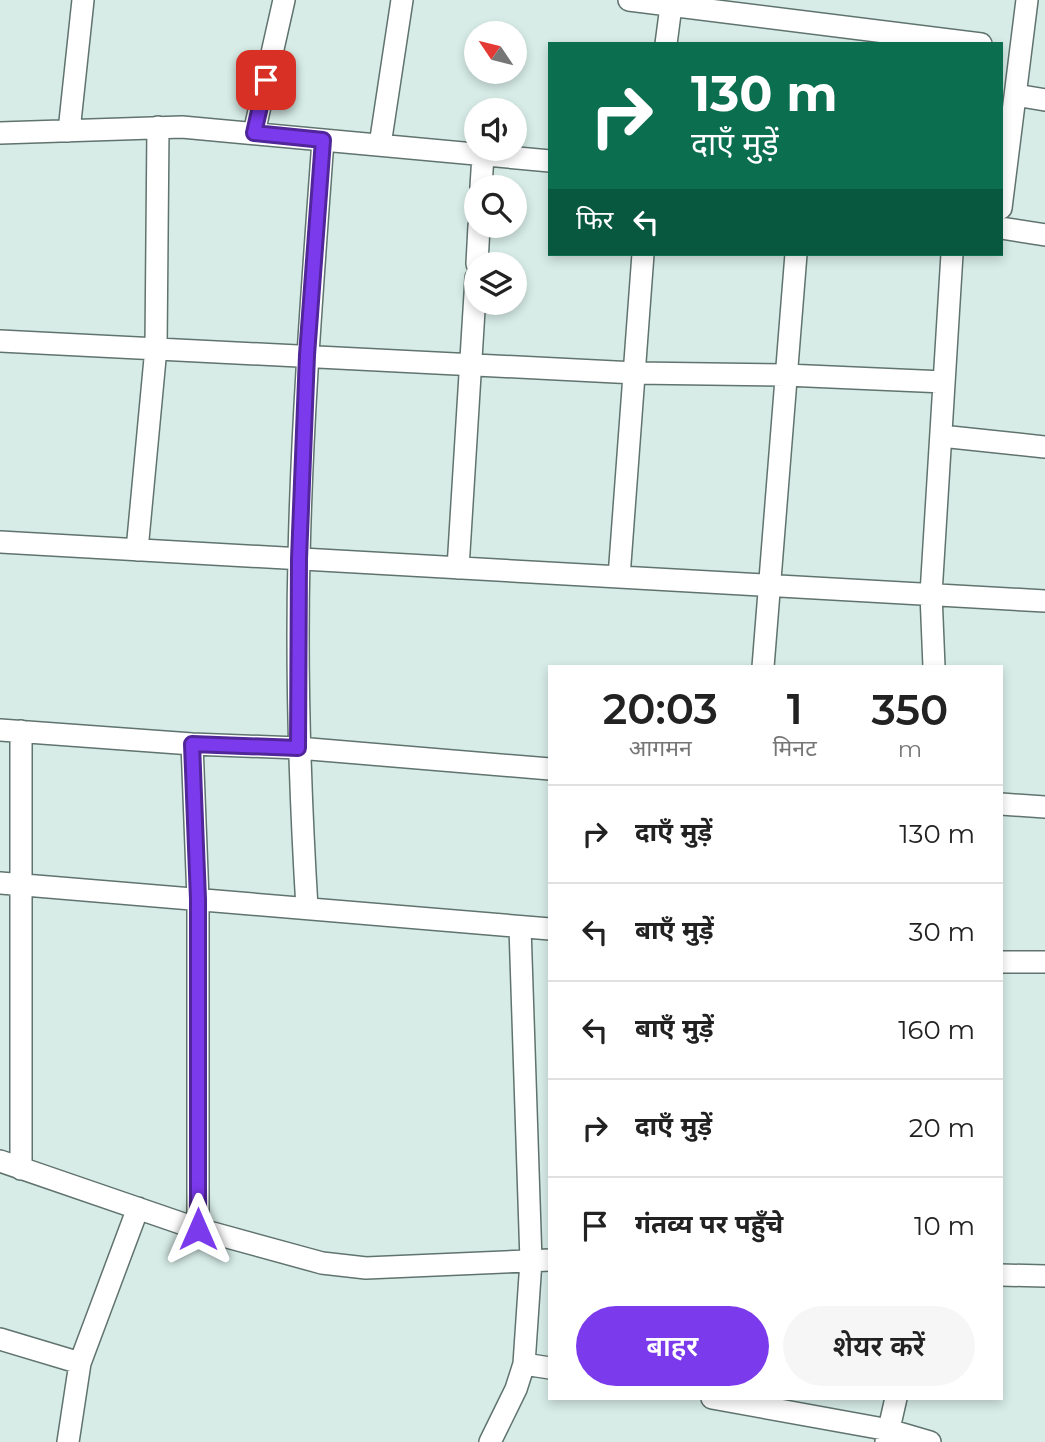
<!DOCTYPE html>
<html lang="hi">
<meta charset="utf-8">
<style>
:root{--surface:#fff;--page:#f6f6f6;--text:#222;--muted:#767676;--line:#e0e0e0;--accent:#7c3aed}
body{margin:0;font-family:Montserrat,"Noto Sans Devanagari",sans-serif;background:var(--page);color:var(--text);height:100vh;display:flex;flex-direction:column;font-size:26px;white-space:nowrap}
*{box-sizing:border-box;margin:0}
p{font-size:23px;color:var(--muted)}
.icon{flex:none;width:38px;height:38px;fill:none;stroke:currentColor;stroke-width:2;stroke-linecap:round;stroke-linejoin:round}
.map{position:relative;flex:1;overflow:hidden}
.sheet{position:absolute;left:548px;top:665px;width:455px;height:735px;display:flex;flex-direction:column;background:var(--surface);border-radius:0px;box-shadow:0 4px 10px #0003}
.sheet>*{flex:none}
.hud{position:absolute;left:548px;top:42px;width:455px;height:214px;border-radius:0px;box-shadow:0 4px 10px #0003;background:#0b6e4f;color:#fff;overflow:hidden}
.needle{width:46px;rotate:305deg}
.buttons{position:absolute;left:464px;top:21px;display:grid;gap:14px}
.buttons a{display:grid;place-items:center;width:63px;height:63px;border-radius:50%;background:var(--surface);box-shadow:0 4px 10px #0003;font-size:35px}
.pin{position:absolute;display:grid;place-items:center;width:60px;height:60px;color:#fff;margin:-30px;border-radius:14px;box-shadow:0 4px 10px #0006}
.me{position:absolute;width:77px;margin:-38px;rotate:0deg;stroke-linejoin:round;filter:drop-shadow(0 0 5px #0008)}
.turn{display:flex;align-items:center;gap:24px;height:147px;padding:0 28px;font-size:32px}
.turn .icon{width:91px;height:91px;stroke-width:2.5}
.turn b{display:block;font-size:49px;line-height:60px}
.then{display:flex;align-items:center;height:66px;padding:0 28px;background:#0003;gap:14px;font-size:26px}
.eta{display:flex;justify-content:space-evenly;align-items:center;height:119px;text-align:center}
.eta b{font-size:42px;font-weight:600;line-height:49px}
.action{display:flex;gap:14px;margin-top:auto;padding:14px 28px}
.action a{flex:1;height:80px;border-radius:42px;background:var(--accent);color:#fff;font-size:28px;font-weight:600;line-height:80px;text-align:center}
.action a+a{background:var(--page);color:var(--text)}
ul{padding:0;list-style:none}
li{display:flex;align-items:center;gap:21px;height:98px;padding:0 28px;border-top:2px solid var(--line)}
li div{flex:1}
li b{display:block;font-size:26px}
li em{font-style:normal}
.map>svg:first-child{display:block}
</style>
<div class="map">
<svg width="1045" height="1442" viewBox="0 0 1045 1442">
<rect width="100%" height="100%" fill="#d7ece7"/>
<g fill="none" stroke-linecap="round" stroke-linejoin="round">
<defs>
<path id="minor" d="M629,0l352,44
M666,44l5,-38
M1016,95l29,5
M69,131l14,-131
M0,133l182,-6 368,34
M254,133l30,-133
M380,145l22,-145
M481,187l2,-32
M1001,208l26,-208
M1001,228l44,7
M477,264l2,-38
M0,341l635,32 151,2 158,7
M941,436l104,11
M0,542l1045,59
M137,550l19,-202 2,-221
M458,568l18,-290
M619,577l24,-323
M763,667l33,-413
M934,667l-3,-73 21,-340
M0,730l192,14 106,4 252,21
M21,731v438
M192,744l6,155v330
M1001,804l44,3
M0,883l550,46
M307,908c-7,-116 -11,-233 -8,-350 3,-140 14,-279 24,-418
M1001,962h44
M0,1161l198,68 124,34 44,5 184,-8
M1001,1275l44,1
M0,1339l80,24
M524,1364l26,4
M712,1398l177,32 41,12
M68,1442l12,-79 58,-155
M490,1442l26,-53 8,-25 7,-103 -11,-334
M886,1442l10,-44"/>
</defs>
<!-- minor casing -->
<use href="#minor" stroke="#60736e" stroke-width="24"/>
<!-- minor -->
<use href="#minor" stroke="#fff" stroke-width="21"/>
</g>
<g fill="none" stroke-linecap="round" stroke-linejoin="round">
<defs>
<path id="route" d="M198,1229v-330l-6,-155 106,4 1,-189 8,-204 16,-215 -69,-7 12,-53"/>
</defs>
<!-- route casing -->
<use href="#route" stroke="#51269a" stroke-width="18"/>
<!-- route -->
<use href="#route" stroke="#7c3aed" stroke-width="12"/>
</g>
</svg>
<div class="buttons">
<a><svg class="needle" viewBox="-14 -14 28 28"><path d="M0-13l5 13h-10z" fill="#e53935"/><path d="M0 13l5-13h-10z" fill="#767676"/></svg></a>
<a><svg class="icon" aria-label="sound" viewBox="0 0 24 24"><path d="M4 9h4l5-4v14l-5-4H4zM17 9q2 3 0 6"/></svg></a>
<a><svg class="icon" aria-label="search" viewBox="0 0 24 24"><circle cx="10" cy="10" r="6"/><path d="M15 15l6 6"/></svg></a>
<a><svg class="icon" aria-label="layers" viewBox="0 0 24 24"><path d="M12 4l9 5-9 5-9-5zM3 14l9 5 9-5"/></svg></a>
</div>
<div class="pin" style="left:266px;top:80px;background:#d93025"><svg class="icon" aria-label="arrive" viewBox="0 0 24 24"><path d="M6 21V4h12l-3 4 3 4H6"/></svg></div>
<svg class="me" style="left:198px;top:1229px" viewBox="-20 -20 40 40"><path d="M0-17L14 15 0 8-14 15z" fill="#7c3aed" stroke="#fff" stroke-width="4"/></svg>
<div class="hud">
<div class="turn"><svg class="icon" aria-label="right" viewBox="0 0 24 24"><path d="M7 20v-9h11M14 6l5 5-5 5"/></svg><div><b>130 m</b>दाएँ मुड़ें</div></div>
<div class="then">फिर<svg class="icon" aria-label="left" viewBox="0 0 24 24"><path d="M17 20v-9H6M10 6l-5 5 5 5"/></svg></div>
</div>
<section class="sheet">
<div class="eta">
<div><b>20:03</b><p>आगमन</p></div>
<div><b>1</b><p>मिनट</p></div>
<div><b>350</b><p>m</p></div>
</div>
<ul>
<li><svg class="icon" aria-label="right" viewBox="0 0 24 24"><path d="M7 20v-9h11M14 6l5 5-5 5"/></svg><div><b>दाएँ मुड़ें</b></div><em>130 m</em></li>
<li><svg class="icon" aria-label="left" viewBox="0 0 24 24"><path d="M17 20v-9H6M10 6l-5 5 5 5"/></svg><div><b>बाएँ मुड़ें</b></div><em>30 m</em></li>
<li><svg class="icon" aria-label="left" viewBox="0 0 24 24"><path d="M17 20v-9H6M10 6l-5 5 5 5"/></svg><div><b>बाएँ मुड़ें</b></div><em>160 m</em></li>
<li><svg class="icon" aria-label="right" viewBox="0 0 24 24"><path d="M7 20v-9h11M14 6l5 5-5 5"/></svg><div><b>दाएँ मुड़ें</b></div><em>20 m</em></li>
<li><svg class="icon" aria-label="arrive" viewBox="0 0 24 24"><path d="M6 21V4h12l-3 4 3 4H6"/></svg><div><b>गंतव्य पर पहुँचे</b></div><em>10 m</em></li>
</ul>
<div class="action"><a>बाहर</a><a>शेयर करें</a></div>
</section>
</div>
